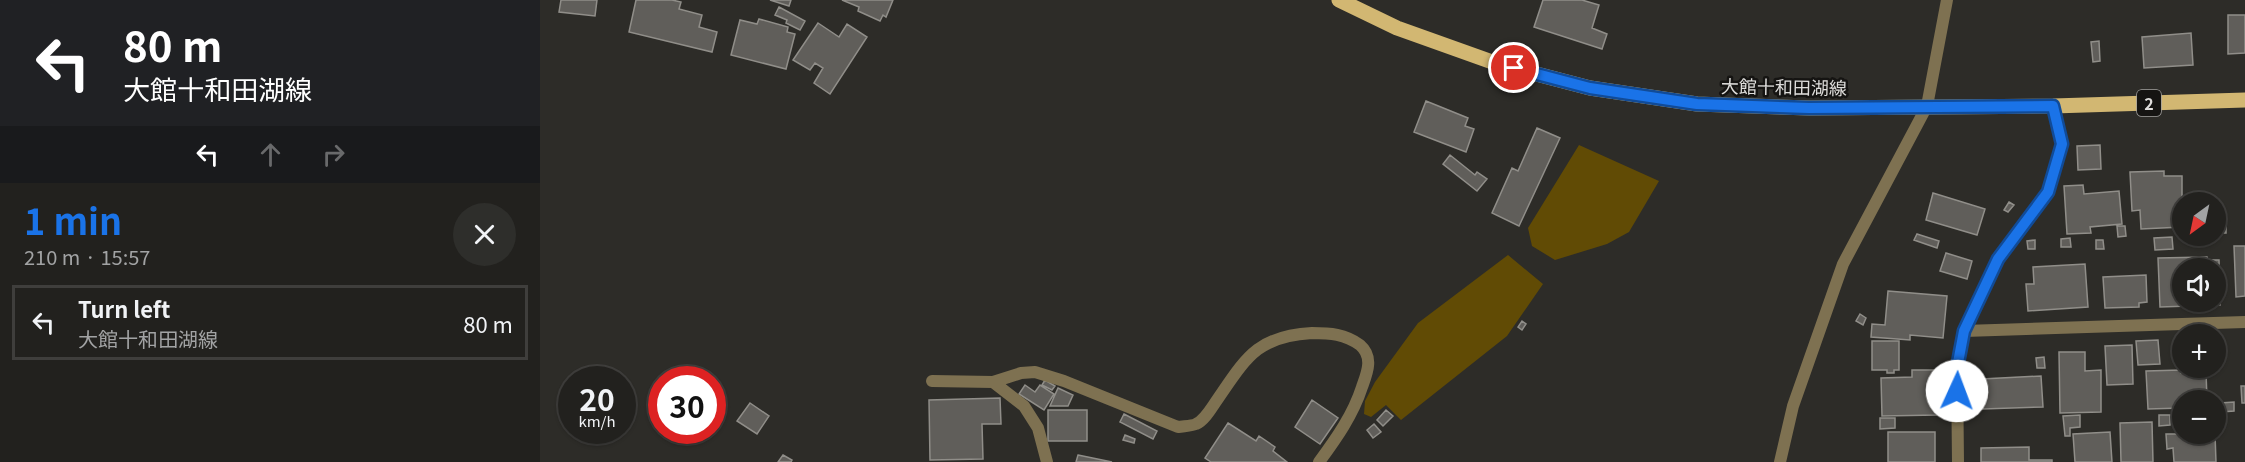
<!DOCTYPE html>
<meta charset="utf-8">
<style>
:root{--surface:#22211e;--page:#2e2e2b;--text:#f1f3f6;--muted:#a2a3a4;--line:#3f3e3c;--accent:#1a73e8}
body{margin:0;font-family:Georgia,"Noto Sans JP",serif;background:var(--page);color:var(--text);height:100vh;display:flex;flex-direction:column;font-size:22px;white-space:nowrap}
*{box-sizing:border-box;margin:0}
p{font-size:20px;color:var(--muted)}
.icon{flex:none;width:33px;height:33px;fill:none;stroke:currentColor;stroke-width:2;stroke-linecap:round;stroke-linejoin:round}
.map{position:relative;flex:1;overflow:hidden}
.drawer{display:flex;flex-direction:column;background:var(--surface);width:540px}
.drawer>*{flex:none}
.top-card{background:#202124;color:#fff;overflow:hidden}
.needle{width:39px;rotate:213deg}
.controls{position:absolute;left:1632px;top:192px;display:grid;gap:12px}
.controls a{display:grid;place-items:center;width:54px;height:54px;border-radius:50%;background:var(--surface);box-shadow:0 2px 4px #0004,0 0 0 2px var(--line);font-size:30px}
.speed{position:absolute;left:18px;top:366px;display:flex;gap:12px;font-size:30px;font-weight:700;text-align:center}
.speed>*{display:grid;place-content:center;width:78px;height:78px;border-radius:50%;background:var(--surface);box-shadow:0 2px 4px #0004,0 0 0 2px var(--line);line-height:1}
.speed small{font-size:15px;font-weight:400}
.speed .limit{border:9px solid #d22;background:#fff;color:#111}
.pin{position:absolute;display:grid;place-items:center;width:51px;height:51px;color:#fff;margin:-26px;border:3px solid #fff;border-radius:50%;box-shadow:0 2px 6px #0007}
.me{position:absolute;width:66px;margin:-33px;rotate:2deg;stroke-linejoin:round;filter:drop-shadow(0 0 4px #0008)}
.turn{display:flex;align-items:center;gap:21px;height:126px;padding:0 24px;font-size:27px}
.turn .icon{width:78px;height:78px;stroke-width:2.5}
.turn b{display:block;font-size:42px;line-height:51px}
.lanes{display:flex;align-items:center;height:57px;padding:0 24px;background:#0003;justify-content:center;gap:30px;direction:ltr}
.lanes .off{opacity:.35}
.round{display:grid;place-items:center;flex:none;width:63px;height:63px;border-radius:32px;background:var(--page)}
.headline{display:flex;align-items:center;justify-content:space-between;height:102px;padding:0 24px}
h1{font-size:36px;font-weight:700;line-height:45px;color:var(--accent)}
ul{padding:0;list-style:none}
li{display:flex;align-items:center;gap:18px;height:75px;margin:0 12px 9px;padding:0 12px;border:3px solid var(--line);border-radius:0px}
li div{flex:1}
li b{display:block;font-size:22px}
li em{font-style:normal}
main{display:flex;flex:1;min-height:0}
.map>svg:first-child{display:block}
</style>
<main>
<section class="drawer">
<div class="top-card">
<div class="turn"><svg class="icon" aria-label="left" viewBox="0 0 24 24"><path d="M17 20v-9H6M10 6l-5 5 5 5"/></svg><div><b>80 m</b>大館十和田湖線</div></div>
<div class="lanes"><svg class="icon" aria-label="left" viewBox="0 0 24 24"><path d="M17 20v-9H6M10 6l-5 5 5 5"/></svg><svg class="icon off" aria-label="ahead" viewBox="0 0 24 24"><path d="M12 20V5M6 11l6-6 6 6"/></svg><svg class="icon off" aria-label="right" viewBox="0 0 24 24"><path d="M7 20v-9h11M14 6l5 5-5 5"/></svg></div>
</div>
<div class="headline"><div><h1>1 min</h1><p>210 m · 15:57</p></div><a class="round"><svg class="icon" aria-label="close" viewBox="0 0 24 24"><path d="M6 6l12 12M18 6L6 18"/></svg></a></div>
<ul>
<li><svg class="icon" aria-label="left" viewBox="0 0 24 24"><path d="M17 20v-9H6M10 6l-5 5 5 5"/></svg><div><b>Turn left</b><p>大館十和田湖線</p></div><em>80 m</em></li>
</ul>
</section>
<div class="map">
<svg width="1705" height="462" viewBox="0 0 1705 462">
<rect width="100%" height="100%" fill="#2d2c28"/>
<!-- green -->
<path fill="#614b05" d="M1039,145l80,36 -30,51 -22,12 -52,16 -23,-14 -4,-18z
M968,255l35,29 -36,52 -106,84 -15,-15 -15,12 -7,-3 1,-13 10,-19 43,-59z"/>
<!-- building -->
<path fill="#605e5a" stroke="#908e89" stroke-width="1.5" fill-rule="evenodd" d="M21,0h36l-2,16 -36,-4z
M96,0h36l9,2 -2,7 23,6 -3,12 18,5 -5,20 -83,-20z
M230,0h21l-2,6z
M302,0h51l-7,17 -3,-2 -3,6 -22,-10 1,-4z
M1003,0h39l17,5 -7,23 15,6 -5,15 -68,-22z
M239,7l26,14 -5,9 -14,-7 1,-3 -12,-5z
M1688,15h17v38l-17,1z
M219,19l29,8 -1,5 8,2 -9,35 -55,-14 9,-35 17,4z
M278,23l21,14 8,-13 20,13 -37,57 -16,-11 9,-15 -8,-5 -5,7 -17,-10z
M1651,33l2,32 -49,3 -2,-31z
M1559,41l1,20 -7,1 -2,-20z
M886,101l42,17 -3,8 9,3 -8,23 -52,-20z
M997,128l23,10 -41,88 -27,-13 20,-45 6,3z
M1560,145l1,24 -23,1 -1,-24z
M910,155l25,20 2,-3 10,7 -10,12 -34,-27z
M1624,171v5h18v51l-41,2 -1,-19 -8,1 -2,-39z
M1543,185l1,9 35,-3 3,33 -32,3 1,6 -24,1 -3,-48z
M1393,193l52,16 -8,26 -51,-15z
M1469,202l5,3 -6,7 -4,-2z
M1686,224v9h-10v-8z
M1577,226h8l1,10 -8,1z
M1377,234l22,7 -2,7 -23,-8z
M1632,237l1,12 -18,1 -1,-12z
M1530,238l1,9h-10v-8z
M1495,240v9h-7l-1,-8z
M1556,240h7l1,9h-8z
M1694,246h11v50l-9,1z
M1406,253l26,8 -5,18 -27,-8z
M1667,257l1,3h11l1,45 -60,2 -2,-49zM1642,268h34v34h-34z
M1545,264l3,43 -60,4 -2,-27h8l-1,-17z
M1606,275l1,27 -8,1v4l-34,1 -2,-31z
M1348,291l59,5 -4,42 -33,-3v5l-39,-3 1,-13 13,1z
M1320,314l6,4 -3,7 -7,-4z
M982,321l4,3 -4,6 -4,-3z
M1618,340l2,24 -22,1 -2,-24z
M1332,341h27v29h-5v3h-7v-3h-15z
M1592,345l1,39 -26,1 -2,-39z
M1519,352h26v19l16,-1v42l-41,1z
M1504,357l1,11h-8l-1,-10z
M1372,370h24l1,45 -55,1 -1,-38 31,-1z
M1641,370v3l25,-1 1,28h-25v8l-34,1 -2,-38z
M1501,376l2,31 -60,2 -1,-30z
M505,380l10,6 -3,4 -10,-5z
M485,385l10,7 5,-7 14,9 -10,16 -25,-16z
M1701,386h4v17h-3z
M518,388l15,7 -5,11h-18z
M460,398l1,26h-19l1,35 -53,1 -1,-60z
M772,400l26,18 -18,26 -25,-17z
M1694,402v9l-13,1 -1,-9z
M210,403l19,13 -12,18 -20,-13z
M508,410h39v31h-39z
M846,410l7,6 -10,10 -6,-6z
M584,414l33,17 -4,8 -33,-17z
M1540,415v12l-10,1v8h-5l-2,-20z
M1619,415h11v10l-11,1z
M1340,418h15v10l-15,1z
M1636,420h6v14h33l1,28h-42l-1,-14 -6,1 -1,-15h10z
M1612,422l1,40h-32l-1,-39z
M688,423l28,18 3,-5 16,11 -2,4 14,11h-76l-6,-4z
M834,424l7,8 -8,6 -6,-8z
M1348,432h47v30h-47z
M1570,432l2,30h-37l-2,-28z
M585,435l10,4 -1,4 -11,-3z
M1489,447v13h23v2h-71v-14z
M243,455l9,5 -1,2h-13z
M538,455l34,7h-36z"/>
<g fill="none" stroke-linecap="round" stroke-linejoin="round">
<!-- minor -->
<path stroke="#7e7151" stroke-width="12" d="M1424,331l281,-9
M392,381l61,1 28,-9 14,-1 29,9 114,46c5,-1 14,-1 18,-3 9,-4 16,-17 21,-24 29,-42 40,-64 95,-67 18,0 33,1 48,12 14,12 7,28 2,42 -9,28 -26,52 -43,75
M453,382l31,24 14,22 9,34
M1418,462l-1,-94 7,-37 34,-72 50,-67 14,-48 -9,-38"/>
<!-- tertiary -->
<path stroke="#7e7151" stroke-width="12" d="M1240,462l13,-56 50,-142 84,-158 20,-106"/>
<!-- primary -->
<path stroke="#d2b772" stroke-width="15" d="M799,0l58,28 98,35 95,25 107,16 112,4 244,-2 192,-6"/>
</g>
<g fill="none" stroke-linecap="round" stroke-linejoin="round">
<defs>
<path id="route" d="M974,68l76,20 107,16 112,4 244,-2 9,38 -14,48 -50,67 -34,72 -7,37v23"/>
</defs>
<!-- route casing -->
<use href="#route" stroke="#114b97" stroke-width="15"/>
<!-- route -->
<use href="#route" stroke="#1a73e8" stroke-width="10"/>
</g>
<g text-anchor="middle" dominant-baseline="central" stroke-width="5" stroke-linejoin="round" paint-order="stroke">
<!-- shield labels -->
<rect fill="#151412" stroke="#a2a19f" stroke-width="1.5" x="1597" y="90" width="24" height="26" rx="4.5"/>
<g font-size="16" font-weight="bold" fill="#dfdedc">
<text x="1609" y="103">2</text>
</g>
<!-- street labels -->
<g font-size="18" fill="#dfdedc" stroke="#151412">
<text transform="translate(1244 86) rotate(1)">大館十和田湖線</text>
</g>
</g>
</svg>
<div class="controls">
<a><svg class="needle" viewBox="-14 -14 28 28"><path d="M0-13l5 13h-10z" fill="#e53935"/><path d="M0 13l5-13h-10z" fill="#a2a3a4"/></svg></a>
<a><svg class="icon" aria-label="sound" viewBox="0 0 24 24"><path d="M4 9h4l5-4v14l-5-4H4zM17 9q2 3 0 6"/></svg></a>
<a>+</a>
<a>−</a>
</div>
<div class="speed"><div>20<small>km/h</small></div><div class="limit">30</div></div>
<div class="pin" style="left:974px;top:68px;background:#d93025"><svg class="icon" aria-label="arrive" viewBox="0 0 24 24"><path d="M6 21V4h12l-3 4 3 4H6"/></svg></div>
<svg class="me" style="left:1417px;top:391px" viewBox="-20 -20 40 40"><circle r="19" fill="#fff"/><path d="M0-13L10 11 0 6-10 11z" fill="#1a73e8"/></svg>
</div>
</main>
